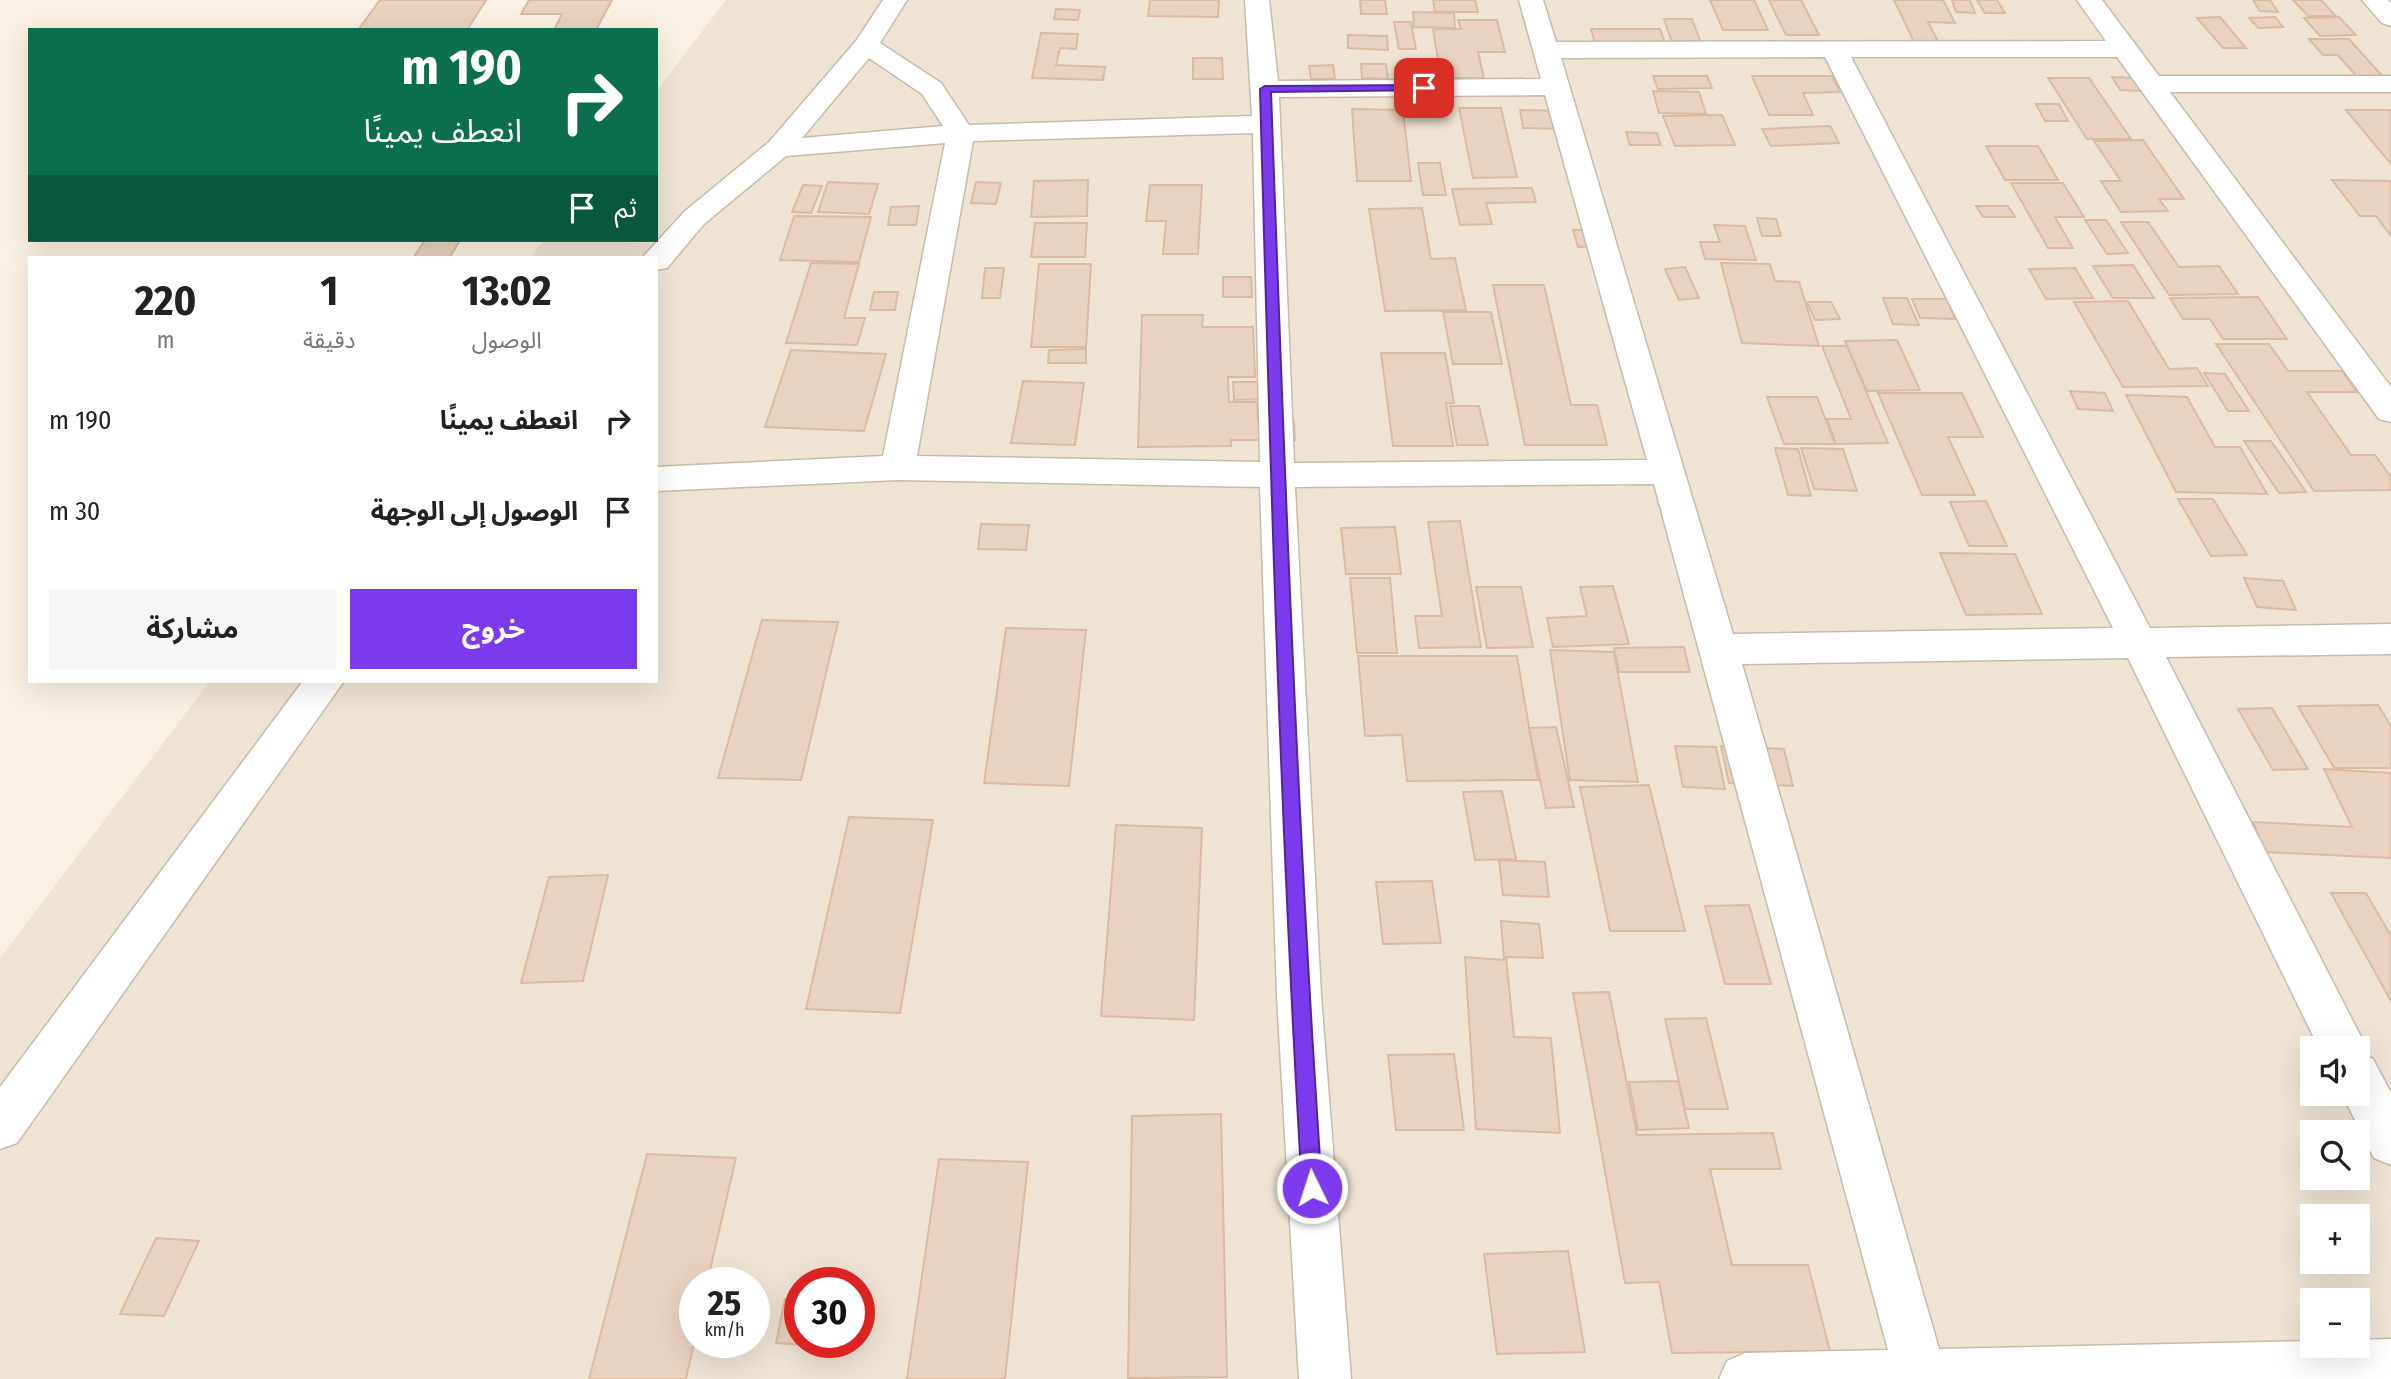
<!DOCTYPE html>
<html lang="ar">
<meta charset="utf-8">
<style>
:root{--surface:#fff;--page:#f6f6f6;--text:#222;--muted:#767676;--accent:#7c3aed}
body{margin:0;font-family:"Fira Sans Condensed","Noto Sans Arabic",sans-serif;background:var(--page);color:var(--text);direction:rtl;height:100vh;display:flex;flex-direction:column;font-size:26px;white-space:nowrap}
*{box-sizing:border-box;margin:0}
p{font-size:23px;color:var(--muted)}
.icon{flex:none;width:38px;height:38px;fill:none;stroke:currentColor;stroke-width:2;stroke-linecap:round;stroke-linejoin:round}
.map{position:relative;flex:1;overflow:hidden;direction:ltr}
.drawer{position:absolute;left:28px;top:256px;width:630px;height:427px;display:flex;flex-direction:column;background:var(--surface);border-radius:0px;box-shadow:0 7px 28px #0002;direction:rtl}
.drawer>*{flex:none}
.top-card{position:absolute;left:28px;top:28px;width:630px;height:214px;border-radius:0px;box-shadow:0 7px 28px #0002;direction:rtl;background:#0b6e4f;color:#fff;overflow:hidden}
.buttons{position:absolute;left:2300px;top:1036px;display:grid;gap:14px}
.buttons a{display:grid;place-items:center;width:70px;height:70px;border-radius:0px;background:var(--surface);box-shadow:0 7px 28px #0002;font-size:35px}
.speed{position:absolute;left:679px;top:1267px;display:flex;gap:14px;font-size:35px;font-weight:700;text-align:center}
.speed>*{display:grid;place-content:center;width:91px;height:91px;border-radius:50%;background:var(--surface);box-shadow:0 7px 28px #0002;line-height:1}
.speed small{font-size:18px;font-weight:400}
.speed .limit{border:10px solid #d22;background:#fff;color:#111}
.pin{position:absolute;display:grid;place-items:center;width:60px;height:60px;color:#fff;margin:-30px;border-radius:14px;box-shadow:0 4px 10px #0006}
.me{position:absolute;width:77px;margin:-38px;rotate:356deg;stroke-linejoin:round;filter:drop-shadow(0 0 5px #0008)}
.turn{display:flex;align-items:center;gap:24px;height:147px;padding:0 21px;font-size:32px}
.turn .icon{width:91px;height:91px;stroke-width:2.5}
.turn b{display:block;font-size:49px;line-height:60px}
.then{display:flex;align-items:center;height:66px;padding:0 21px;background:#0003;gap:14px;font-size:26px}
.eta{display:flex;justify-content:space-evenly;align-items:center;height:119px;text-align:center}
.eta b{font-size:42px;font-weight:700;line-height:49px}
.action{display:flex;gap:14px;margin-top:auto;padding:14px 21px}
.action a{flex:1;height:80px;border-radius:0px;background:var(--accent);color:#fff;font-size:28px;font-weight:700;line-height:80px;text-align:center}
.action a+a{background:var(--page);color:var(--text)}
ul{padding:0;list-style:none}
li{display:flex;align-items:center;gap:21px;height:91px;padding:0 21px}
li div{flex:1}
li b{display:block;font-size:26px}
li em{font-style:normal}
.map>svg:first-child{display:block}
</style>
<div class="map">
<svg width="2391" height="1379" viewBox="0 0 2391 1379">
<rect width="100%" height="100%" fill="#f9f2e4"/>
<!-- residential -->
<path fill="#efe4d4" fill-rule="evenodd" d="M726,0h1665v1379h-2391v-421l210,-277h446v-424h-125l13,-17h112v-148zM2312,1048h45v46h-45zM2312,1132h45v46h-45zM2312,1216h45v46h-45zM695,1283h59v59h-59zM800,1283h59v59h-59zM2312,1300h45v46h-45z"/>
<!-- building -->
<path fill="#ead2c0" stroke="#dbbaa2" stroke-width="2" d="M380,0h106l-19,30h-109z
M529,0h83l-16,30h-42l8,-16h-41z
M1150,0h69l-1,17 -70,-1z
M1360,0h25l2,14h-26z
M1433,0h42l3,12h-43z
M1710,0h44l14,30h-45z
M1769,0h32l18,35h-33z
M1894,0h49l12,23 -27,-1 14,27 -25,-1z
M1952,0h18l5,13 -19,-1z
M1977,0h20l8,13h-20z
M2253,0h17l8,12 -18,-1z
M2293,0h28l15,16h-28z
M1056,9l24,1 -2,10 -24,-1z
M1413,12l41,1 1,15 -41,-1z
M2220,17l26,31h-23l-26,-30z
M2275,17l8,10 -25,1 -9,-10z
M2339,17l17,18 -36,1 -16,-18z
M1664,19h28l9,24 -28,1z
M1458,20h39l8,32h-27l6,26h-43l-8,-49h28z
M1394,22h17l5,27h-17z
M1591,29h69l7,20h-70z
M1041,33l37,1 -2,15 -16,-1 -4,17 49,2 -2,13 -71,-2z
M1348,35l39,1 1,14 -40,-2z
M2309,39h40l35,39h-26l-20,-23h-15z
M1193,58h29l1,21h-30z
M1361,64h25l2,15 -26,-1z
M1333,65l2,14h-24l-2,-13z
M1653,76h54l5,12 -54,1z
M1752,76h80l8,16 -37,1 10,22h-44z
M2112,77l22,1 8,13 -22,-1z
M2048,78h41l42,61h-44z
M1653,91l46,1 7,22 -47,-1z
M2036,104h23l9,17h-23z
M1459,108h42l16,69 -44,1z
M1352,109l51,1 8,71h-54z
M1520,110l41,1 4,18 -42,-1z
M2346,110h45v54z
M1722,115l13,30 -60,1 -12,-30z
M1830,126l9,17 -68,3 -9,-17z
M1626,132l31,1 4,12h-31z
M2143,140l41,59h-25l9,12 -47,1 -20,-31h20l-27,-40z
M1986,146h52l20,34h-53z
M1418,163h22l6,32h-23z
M1088,180l-1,36 -56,1 3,-36z
M2332,180l59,1v55l-15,-20h-16z
M828,182l50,2 -9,30 -51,-2z
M976,182l25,1 -5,21 -25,-1z
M2011,183h52l21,34h-29l18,31h-25z
M803,185l19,1 -11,27 -19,-1z
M1150,185h52l-4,69h-35l3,-33h-20z
M1532,188l4,14 -50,1 6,21 -32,1 -8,-36z
M919,206l-3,19h-28l3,-18z
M1976,206h32l7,11h-32z
M1422,208l9,51 24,-1 11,52 -81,1 -16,-102z
M794,216l77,1 -12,45 -79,-2z
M1757,218l19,1 5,17h-19z
M2085,220h21l22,33 -21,1z
M2121,222h27l31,45 40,-1 19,28 -69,1z
M1035,223h52l-2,34h-54z
M1714,225l31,1 11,34 -51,-1 -5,-17h20z
M1573,230h31l5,16 -31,1z
M425,240h35l-10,17h-36z
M811,263l48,1 -15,54h21l-8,27 -71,-2z
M1721,263l49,1 5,17 24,1 20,64 -77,-3z
M1039,264h52l-5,83h-55z
M2133,265l21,33h-41l-20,-32z
M1685,267l14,31 -20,2 -14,-31z
M985,268h19l-4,30h-18z
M2075,268l18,30 -47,1 -17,-30z
M1223,277h28l1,20h-29z
M1493,285h51l27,120h26l10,40h-82z
M874,292h24l-3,18h-25z
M2258,297l29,42h-64l-13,-20h-27l-13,-21z
M1883,298h24l12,27 -26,-1z
M1912,299h35l8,20 -35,-1z
M2128,301l41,68 28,-1 11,18 -85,1 -49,-85z
M1807,302h24l9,17 -25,1z
M1443,312h48l11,52h-49z
M1142,315h61l-1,12h51l2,50h-27l1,25h28l1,19h36l1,19h-64v6l-93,1z
M1897,340l23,50 -53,1 -22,-50z
M2216,344h53l19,27h54l15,21h-50l44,63h24l16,22v13l-77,1z
M1822,346h25l41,97 -52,1 -9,-25h24z
M1086,349v14h-38l1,-13z
M791,350l95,4 -22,77 -99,-4z
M1381,353h64l9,50h-8l7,43h-60z
M2204,373l21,1 24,37h-21z
M1023,381l61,2 -9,62 -64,-2z
M1233,382h34l1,17 -34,1z
M2070,391l35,2 8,18 -35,-2z
M1878,393h84l21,44h-35l27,58h-53z
M2126,395l61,2 28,50h25l27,47 -91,-2z
M1767,397h50l18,47h-51z
M1450,406h29l9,39h-31z
M2244,441h27l35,51 -27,1z
M1775,448l23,1 13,47 -23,-1z
M1801,448l42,1 14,42 -43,-2z
M2178,499h35l34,56 -36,1z
M1986,501l21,45h-38l-19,-44z
M1460,521l21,126 -62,1 -4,-32h27l-14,-94z
M981,524l48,1 -3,25 -48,-1z
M1395,527l6,47h-55l-5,-46z
M1940,553l75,1 27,60 -76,1z
M1350,578h40l7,75h-40z
M2244,578l39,3 13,29 -39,-3z
M1613,586l16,58 -76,3 -6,-29 40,-2 -7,-29z
M1476,587h45l12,60 -46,1z
M762,620l76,2 -37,158 -83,-2z
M1006,628l80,2 -17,156 -85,-3z
M1684,647l6,25h-71l-5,-24z
M1550,650l64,2 24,130 -68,-2z
M1358,656h159l21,124 -131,1 -5,-46 -37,1z
M2378,705l13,21v42h-57l-36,-62z
M2272,708l36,61 -35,1 -35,-61z
M1556,727l18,80 -28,1 -17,-80z
M1675,746l41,1 9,42 -42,-2z
M1721,746l63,3 9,37 -64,-3z
M2324,769l67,4v85l-126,-6 -12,-30 99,5z
M1649,785l36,146h-75l-30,-144z
M1502,791l14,68 -41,1 -12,-68z
M849,817l84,3 -33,193 -94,-4z
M1116,825l86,3 -8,192 -93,-4z
M1499,860l46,2 4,35 -46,-2z
M608,875l-25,106 -62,2 28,-106z
M1432,881l9,62 -58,1 -7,-62z
M2331,893h35l25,43v65z
M1749,905l22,79h-46l-20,-78z
M1501,921l38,3 4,34 -37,-1 8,80 37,1 9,95 -84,-4 -11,-172 39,3z
M1609,992l28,143 136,-2 8,36h-71l22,96h76l22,86 -158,2 -13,-71 -34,1 -52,-290z
M1706,1018l22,91h-43l-20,-90z
M1454,1054l10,76h-68l-8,-75z
M1678,1081l11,47 -51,2 -9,-48z
M1221,1114l6,263 -99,1 4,-262z
M647,1154l89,4 -29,125h-12v56l-9,40h-97z
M939,1159l89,3 -23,217h-98z
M156,1238l43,3 -35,75 -44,-2z
M1568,1251l17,101 -88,2 -13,-100z
M785,1299l15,1v42h27l-1,4 -50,-3z"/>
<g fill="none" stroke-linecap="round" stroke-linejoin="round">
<defs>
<path id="street" d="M883,0h24l-27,43 61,40 28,42 283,-9 -7,-116h24l9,81 263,-2 -22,-79h24l13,42 550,-1 -29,-41h25l57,76h232v16h-221l221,295v35l-12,-3 -262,-362h-266l299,571 241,-4v30l-225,3 193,376 7,15 -3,7 10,4 18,34v72l-17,-7 -32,-64h15v-46h-38l-191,-390 -386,6 197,685 373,-8v5h45v-6l34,-1v40h-672l8,-18 18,-8 143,-3 -234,-866 -359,3 26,509 30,383h-52l-22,-383 -17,-509 -362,-7 -242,11v-24l227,-11 62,-313 -159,13 -82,68 -37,44 -11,2v-13h-13l41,-45 85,-70 87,-101zM1825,57l288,571 -380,6 -172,-576zM869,58l53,36 21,32 -141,12zM1545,95l102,365 -353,3 -15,-366zM1253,133l7,329 -343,-6 56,-315z
M2362,0h26l3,3v23l-9,-3z
M303,681h41l-327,462 -17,6v-62z"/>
</defs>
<!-- street casing -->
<use href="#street" stroke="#c8baac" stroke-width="3"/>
<!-- street -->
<use href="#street" fill="#fff" fill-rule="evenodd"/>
</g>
<!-- route -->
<path fill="#7c3aed" stroke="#51269a" stroke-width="2" d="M1424,85l6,3 -2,2 -157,2c13,366 26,731 51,1096l-3,7 -7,3 -7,-3 -3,-7c-22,-366 -32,-733 -42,-1099l5,-3z"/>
</svg>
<div class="buttons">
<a><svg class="icon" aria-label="sound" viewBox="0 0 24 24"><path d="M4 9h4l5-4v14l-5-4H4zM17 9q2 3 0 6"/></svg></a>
<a><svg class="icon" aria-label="search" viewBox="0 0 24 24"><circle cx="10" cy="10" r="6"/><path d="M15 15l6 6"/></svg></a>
<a>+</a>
<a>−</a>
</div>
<div class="speed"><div>25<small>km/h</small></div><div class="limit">30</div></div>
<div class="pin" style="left:1424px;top:88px;background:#d93025"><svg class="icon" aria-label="arrive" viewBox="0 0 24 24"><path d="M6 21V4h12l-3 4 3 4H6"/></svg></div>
<svg class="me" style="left:1312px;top:1188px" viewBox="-20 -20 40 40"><circle r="17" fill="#7c3aed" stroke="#fff" stroke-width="3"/><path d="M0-11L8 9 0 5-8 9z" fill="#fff"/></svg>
<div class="top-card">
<div class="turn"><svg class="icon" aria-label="right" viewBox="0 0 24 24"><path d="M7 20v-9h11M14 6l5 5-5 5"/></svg><div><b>190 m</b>انعطف يمينًا</div></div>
<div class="then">ثم<svg class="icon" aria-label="arrive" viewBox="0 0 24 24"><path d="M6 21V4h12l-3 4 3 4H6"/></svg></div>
</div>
<section class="drawer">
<div class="eta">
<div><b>13:02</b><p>الوصول</p></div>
<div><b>1</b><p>دقيقة</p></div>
<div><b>220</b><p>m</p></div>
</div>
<ul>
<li><svg class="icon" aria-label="right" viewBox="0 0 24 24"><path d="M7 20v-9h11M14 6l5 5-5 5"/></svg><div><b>انعطف يمينًا</b></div><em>190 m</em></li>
<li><svg class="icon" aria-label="arrive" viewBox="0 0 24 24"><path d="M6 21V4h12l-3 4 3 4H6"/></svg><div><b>الوصول إلى الوجهة</b></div><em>30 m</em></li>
</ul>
<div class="action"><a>خروج</a><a>مشاركة</a></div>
</section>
</div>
